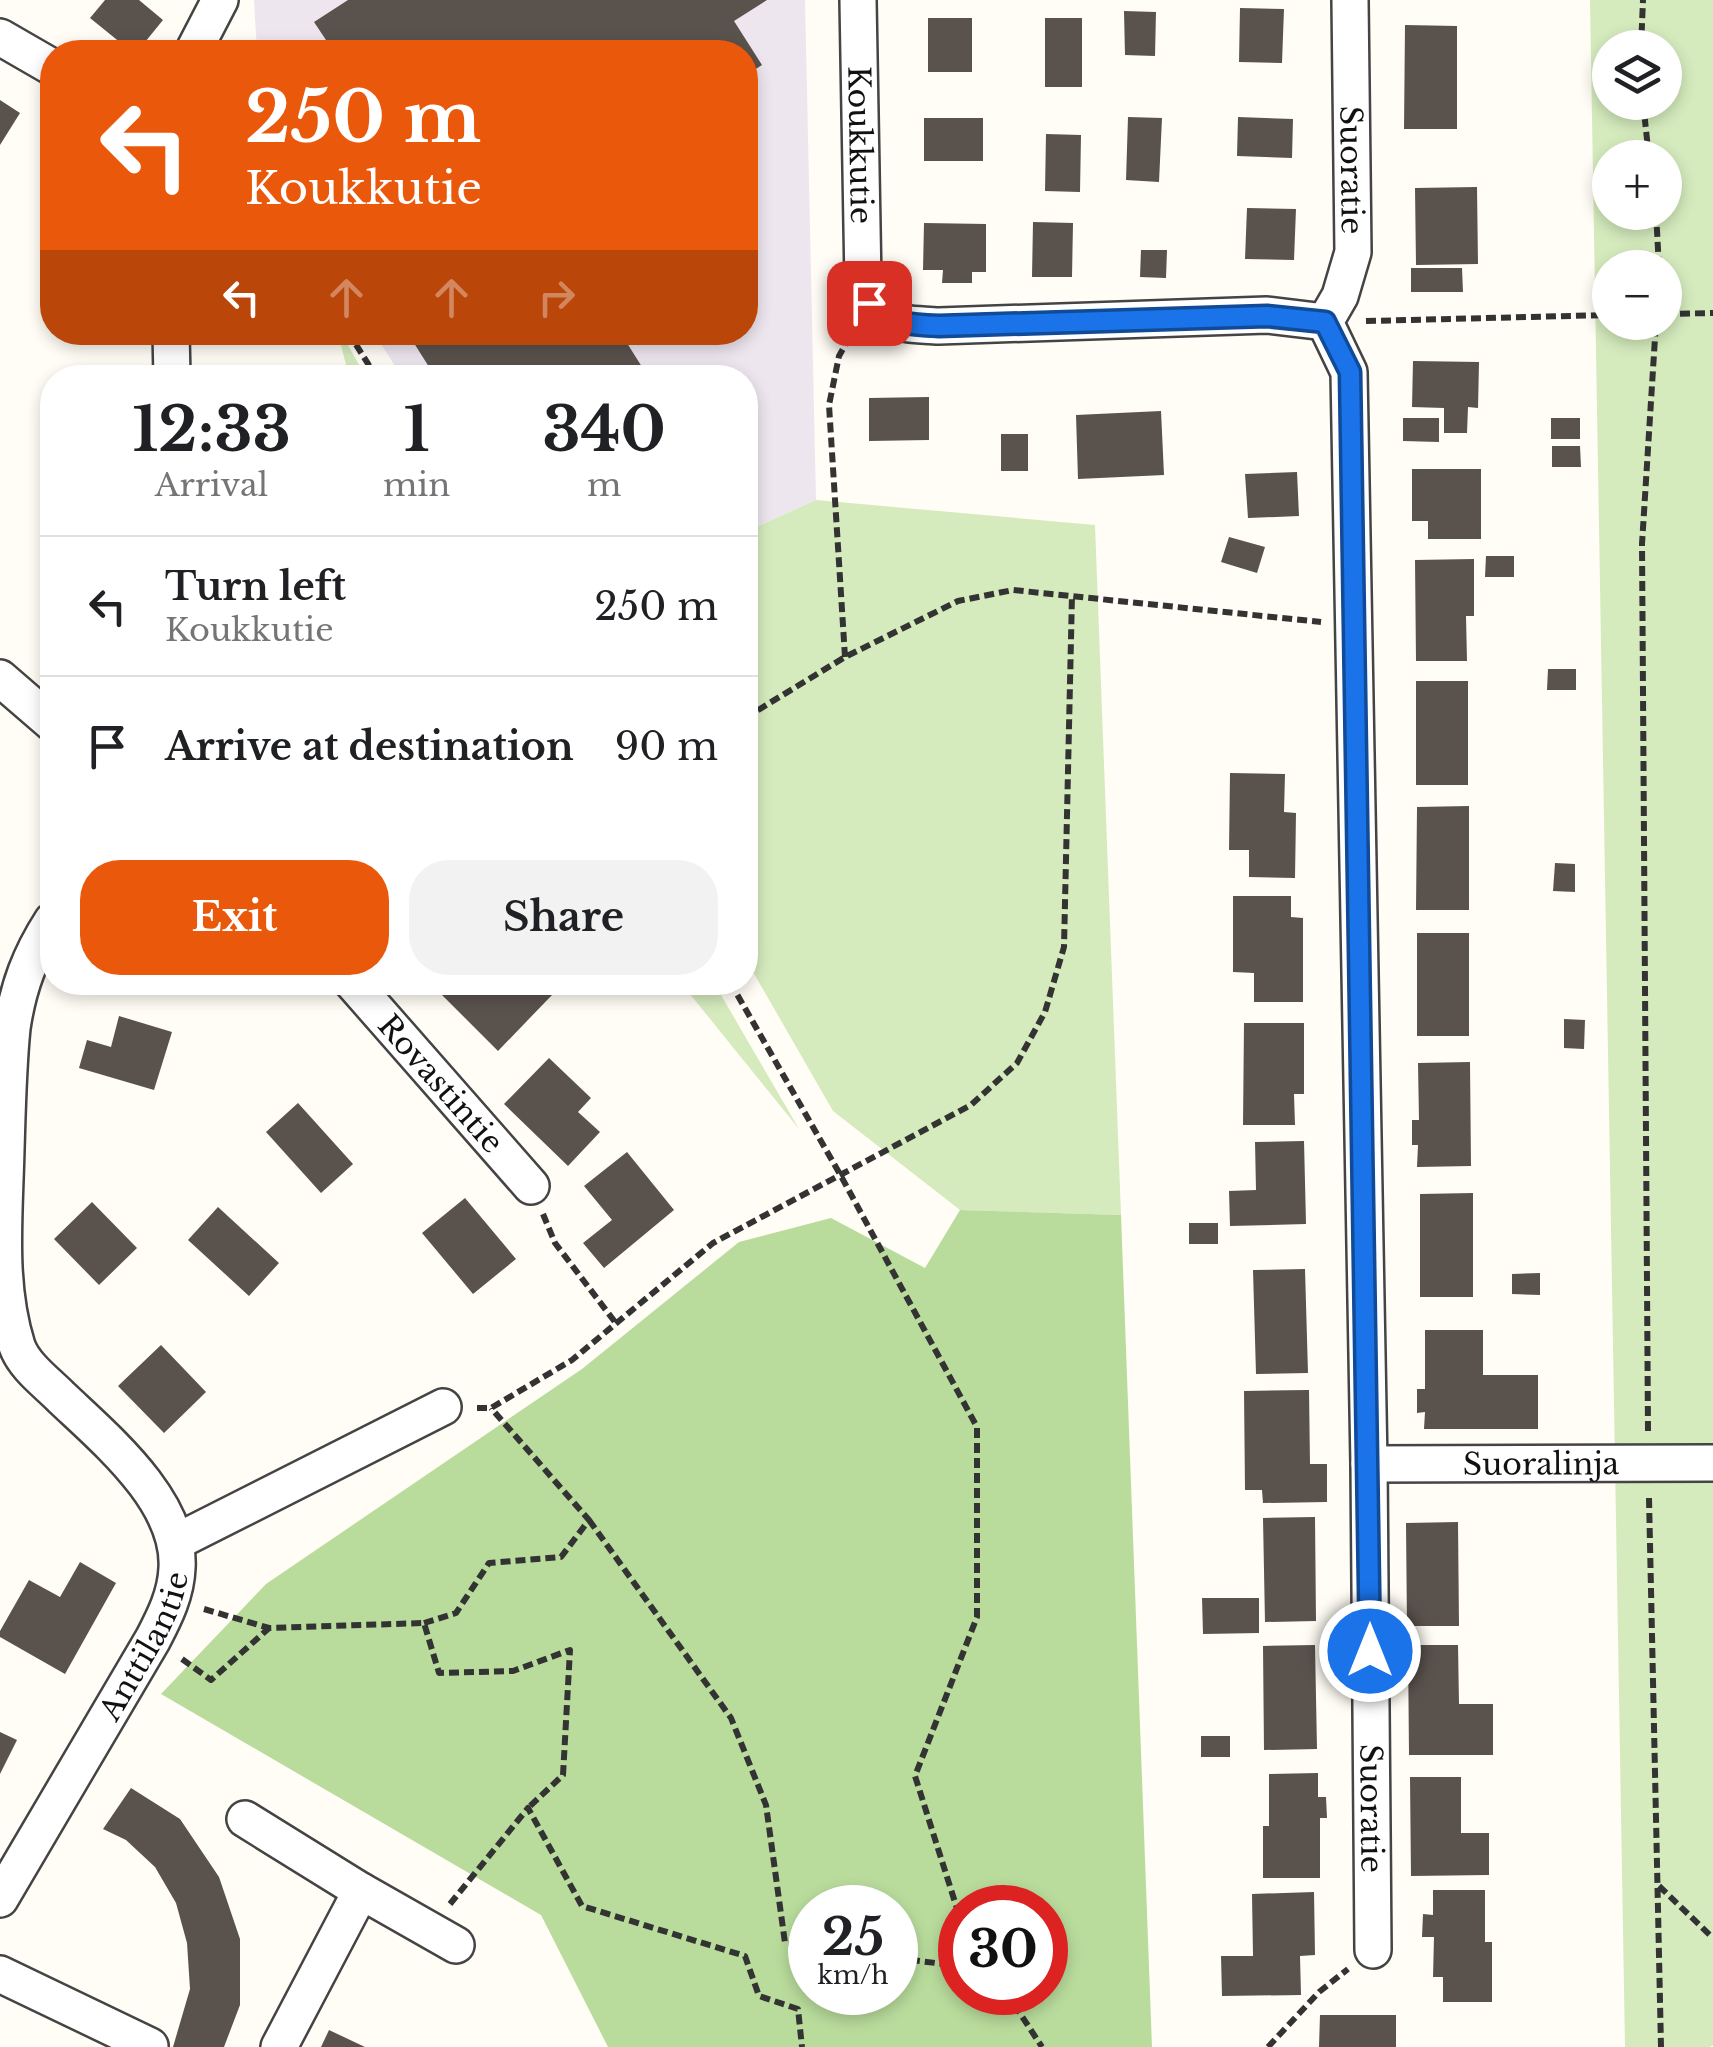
<!DOCTYPE html>
<meta charset="utf-8">
<style>
:root{--surface:#fff;--page:#f2f2f2;--text:#202124;--muted:#757577;--line:#e0e0e0;--accent:#ea580c}
body{margin:0;font-family:"Libre Baskerville",serif;background:var(--page);color:var(--text);height:100vh;display:flex;flex-direction:column;font-size:38px;white-space:nowrap}
*{box-sizing:border-box;margin:0}
p{font-size:32px;color:var(--muted)}
.icon{flex:none;width:55px;height:55px;fill:none;stroke:currentColor;stroke-width:2;stroke-linecap:round;stroke-linejoin:round}
.map{position:relative;flex:1;overflow:hidden}
.drawer{position:absolute;left:40px;top:365px;width:718px;height:630px;display:flex;flex-direction:column;background:var(--surface);border-radius:40px;box-shadow:0 5px 15px #0003}
.drawer>*{flex:none}
.guide{position:absolute;left:40px;top:40px;width:718px;height:305px;border-radius:40px;box-shadow:0 5px 15px #0003;background:#ea580c;color:#fff;overflow:hidden}
.tools{position:absolute;left:1592px;top:30px;display:grid;gap:20px}
.tools a{display:grid;place-items:center;width:90px;height:90px;border-radius:50%;background:var(--surface);box-shadow:0 5px 15px #0003;font-size:50px}
.speed{position:absolute;left:788px;top:1885px;display:flex;gap:20px;font-size:50px;font-weight:700;text-align:center}
.speed>*{display:grid;place-content:center;width:130px;height:130px;border-radius:50%;background:var(--surface);box-shadow:0 5px 15px #0003;line-height:1}
.speed small{font-size:25px;font-weight:400}
.speed .limit{border:15px solid #d22;background:#fff;color:#111}
.pin{position:absolute;display:grid;place-items:center;width:85px;height:85px;color:#fff;margin:-42px;border-radius:20px;box-shadow:0 5px 15px #0006}
.me{position:absolute;width:110px;margin:-55px;rotate:0deg;stroke-linejoin:round;filter:drop-shadow(0 0 8px #0008)}
.turn{display:flex;align-items:center;gap:35px;height:210px;padding:0 40px;font-size:45px}
.turn .icon{width:130px;height:130px;stroke-width:2.5}
.turn b{display:block;font-size:70px;line-height:85px}
.lanes{display:flex;align-items:center;height:95px;padding:0 40px;background:#0003;justify-content:center;gap:50px;direction:ltr}
.lanes .off{opacity:.35}
.eta{display:flex;justify-content:space-evenly;align-items:center;height:170px;text-align:center}
.eta b{font-size:60px;font-weight:800;line-height:70px}
.button{display:flex;gap:20px;margin-top:auto;padding:20px 40px}
.button a{flex:1;height:115px;border-radius:40px;background:var(--accent);color:#fff;font-size:40px;font-weight:800;line-height:115px;text-align:center}
.button a+a{background:var(--page);color:var(--text)}
ul{padding:0;list-style:none}
li{display:flex;align-items:center;gap:30px;height:140px;padding:0 40px;border-top:2px solid var(--line)}
li div{flex:1}
li b{display:block;font-size:38px}
li em{font-style:normal}
.map>svg:first-child{display:block}
</style>
<div class="map">
<svg width="1713" height="2047" viewBox="0 0 1713 2047">
<rect width="100%" height="100%" fill="#fffdf5"/>
<!-- industrial -->
<path fill="#eee6ef" d="M254,0h551l11,500 -71,32v-154l-343,-1 -28,-44 371,-1v-280h-488z"/>
<!-- green -->
<path fill="#d5ebbd" fill-rule="evenodd" d="M1590,0h123v2045l-3,2h-85zM1610,48h55v54h-55zM1610,158h55v54h-55zM1610,268h55v54h-55z
M338,333h3l25,44h-17z
M816,500l279,25 26,690 -161,-5 -127,-99 -88,-153v-426z
M681,983h33l85,146z"/>
<!-- forest -->
<path fill="#b9dc9c" fill-rule="evenodd" d="M960,1210l161,5 31,832h-544l-67,-132 -380,-221 105,-110 316,-215 157,-127 92,-24 94,50zM810,1908h85v84h-85zM960,1908h85v84h-85z"/>
<!-- building -->
<path fill="#5a524d" d="M105,0h34l24,20 -26,32h-5l-42,-34z
M348,0h419l-33,21 28,44 -17,11v-24h-411l-20,-30z
M1240,8l44,1 -2,54 -43,-1z
M1124,11l32,1 -1,44 -30,-1z
M928,18h44v54h-44z
M1045,18h37v69h-37z
M1405,25l52,1v103h-53z
M0,100l20,13 -20,32z
M1128,117l34,1 -3,64 -33,-2z
M1238,117l55,2 -1,39 -55,-2z
M924,118h59v43h-59z
M1046,134l35,1 -1,57 -35,-1z
M1477,187l1,77 -62,1 -1,-77z
M1247,208l49,1 -2,51 -49,-1z
M1033,222l40,1 -1,54h-40z
M924,223l62,1v48h-14v11h-30l1,-13h-20z
M1141,250h26l-1,28 -26,-1z
M1411,268h51l1,24h-52z
M407,332h213l29,46h-213z
M1413,361l66,1 -1,46 -10,-1 -1,26h-23v-25l-32,-1z
M277,370v8h-52v-7z
M929,397v43l-60,1v-43z
M1161,411l3,64 -86,4 -2,-64z
M1403,418h36v24l-36,-1z
M1551,418h29v21h-29z
M1001,434h27v37h-27z
M1552,446h28l1,21h-29z
M1412,469h69v70h-53v-18h-16z
M1297,472l2,44 -51,2 -3,-44z
M1229,537l36,10 -8,26 -36,-11z
M1486,556h28v21h-29z
M1474,559v57h-8l1,45h-51l-1,-101z
M1548,669h28v21h-29z
M1416,681h52v104h-52z
M1230,773l55,1 -1,38 12,1 -1,65 -46,-1v-27h-20z
M1469,806v104h-53l1,-103z
M1555,863l20,1v28l-22,-1z
M1233,896h58v21l12,1v84h-49v-29l-21,-1z
M1417,933h52v103h-52z
M448,982h94l11,12 -55,57 -59,-59z
M119,1016l53,16 -18,58 -75,-22 8,-28 24,7z
M1564,1019l21,1 -1,29 -20,-1z
M1244,1023h60v71h-10l1,31h-52z
M549,1058l42,40 -13,14 22,20 -32,34 -64,-62z
M1470,1062l1,104 -54,1 1,-22h-6v-25h7l-1,-57z
M298,1103l55,61 -32,29 -55,-61z
M1304,1141l2,83 -76,2 -1,-35 27,-1 -1,-48z
M627,1152l47,58 -70,58 -21,-25 29,-23 -28,-34z
M1473,1193v104h-53v-103z
M465,1198l51,61 -43,35 -51,-61z
M92,1202l45,46 -38,37 -45,-46z
M218,1207l61,56 -30,33 -61,-56z
M1189,1223h29v21h-29z
M1305,1269l3,104 -52,1 -3,-104z
M1540,1273v22l-28,-1v-20z
M1425,1330h58v45h55v54h-114l1,-17 -8,1v-24h8z
M161,1345l45,47 -42,41 -46,-47z
M1309,1390l1,74h17v38l-64,1 -1,-13h-17l-1,-99z
M1315,1517l1,104 -51,1 -2,-104z
M1458,1522l1,104h-52l-1,-103z
M80,1562l36,21 -51,91 -65,-37v-6l29,-51 31,17z
M1202,1598h57v35l-56,1z
M1315,1645l2,104 -53,1 -1,-104z
M1408,1645h50l1,59h34v51h-84z
M0,1732l17,8 -17,34z
M1201,1736h29v21h-29z
M1318,1773v24h8l1,21h-7v60h-57v-52h6v-52z
M1410,1777h51v56h28v42l-78,1z
M131,1788l49,31 39,58 21,62v66l-16,42h-51l17,-58 -3,-46 -11,-40 -21,-36 -29,-27 -23,-11z
M1433,1890h52v52h7v60h-49v-25h-10l1,-40h-12l1,-23 10,1z
M1314,1892l1,63 -15,1 1,39 -79,1 -1,-40h32l-1,-62z
M1320,2015h76v32h-77z
M329,2030l36,17h-44z"/>
<g fill="none" stroke-linecap="round" stroke-linejoin="round">
<defs>
<g id="minor">
<path id="s1" d="M858,0l5,283c13,42 36,41 76,43l328,-11 58,7"/>
<path id="s2" d="M1350,0l3,252 -13,44 -15,26 24,50 20,1092 4,486"/>
<path d="M0,37l52,30"/>
<path d="M193,52l27,-52"/>
<path d="M171,332l1,46"/>
<path d="M0,678l52,45"/>
<path id="s3" d="M352,982l179,204"/>
<path id="s4" d="M1369,1464l344,-1"/>
<path d="M176,1542l267,-135"/>
<path d="M245,1819l116,72"/>
<path id="s5" d="M0,1899l153,-260c12,-23 23,-45 24,-71 4,-67 -72,-129 -116,-171 -15,-15 -37,-31 -44,-51 -17,-53 -14,-111 -12,-166 2,-51 2,-102 7,-152 6,-41 18,-73 40,-107"/>
<path d="M0,1974l150,72"/>
<path d="M279,2047l82,-156 95,54"/>
</g>
</defs>
<!-- minor casing -->
<use href="#minor" stroke="#444" stroke-width="40"/>
<!-- path -->
<path stroke="#333" stroke-width="6" stroke-dasharray="10 5" stroke-linecap="butt" d="M1641,48l2,-48
M1643,102l6,56
M1656,212l3,56
M1665,314l48,-1
M1366,321l244,-6
M348,332l29,46
M845,657l-16,-252 10,-49 14,-25
M745,718l100,-61 113,-56 55,-11 308,32
M730,982l111,194 136,251v190l-62,159 45,142
M543,1214l12,29 60,79
M477,1408h14l81,-48 141,-117 258,-138 46,-42 28,-51 19,-65 8,-352
M1648,1431l-6,-887 14,-222
M1649,1498l12,549
M589,1520l142,198 35,87 19,138 25,3
M204,1609l65,19 155,-5 15,50 74,-2 57,-21 -7,125 -35,33
M424,1623l32,-10 33,-50 72,-6 28,-37 -98,-112
M182,1659l29,21 57,-51
M1659,1886l54,52
M450,1904l78,-96 54,98 163,50 14,40 39,13 4,38
M895,1958l65,8
M1006,1992l36,55
M1268,2047l51,-55 29,-23"/>
<!-- minor -->
<use href="#minor" stroke="#fff" stroke-width="35"/>
</g>
<g fill="none" stroke-linecap="round" stroke-linejoin="round">
<defs>
<path id="route" d="M869,303c20,21 42,22 70,23l328,-10 58,6 25,50 20,1279"/>
</defs>
<!-- route casing -->
<use href="#route" stroke="#114b97" stroke-width="25"/>
<!-- route -->
<use href="#route" stroke="#1a73e8" stroke-width="18"/>
</g>
<g text-anchor="middle" dominant-baseline="central" stroke-width="10" stroke-linejoin="round" paint-order="stroke">
<!-- street labels -->
<g font-size="30" fill="#111" stroke="#fff">
<text stroke="none"><textPath href="#s1" startOffset="145">Koukkutie</textPath></text>
<text stroke="none"><textPath href="#s2" startOffset="170">Suoratie</textPath></text>
<text stroke="none"><textPath href="#s3" startOffset="135">Rovastintie</textPath></text>
<text stroke="none"><textPath href="#s4" startOffset="172">Suoralinja</textPath></text>
<text stroke="none"><textPath href="#s5" startOffset="292">Anttilantie</textPath></text>
<text stroke="none"><textPath href="#s2" startOffset="1820">Suoratie</textPath></text>
</g>
</g>
</svg>
<div class="tools">
<a><svg class="icon" aria-label="layers" viewBox="0 0 24 24"><path d="M12 4l9 5-9 5-9-5zM3 14l9 5 9-5"/></svg></a>
<a>+</a>
<a>−</a>
</div>
<div class="speed"><div>25<small>km/h</small></div><div class="limit">30</div></div>
<div class="pin" style="left:869px;top:303px;background:#d93025"><svg class="icon" aria-label="arrive" viewBox="0 0 24 24"><path d="M6 21V4h12l-3 4 3 4H6"/></svg></div>
<svg class="me" style="left:1370px;top:1651px" viewBox="-20 -20 40 40"><circle r="17" fill="#1a73e8" stroke="#fff" stroke-width="3"/><path d="M0-11L8 9 0 5-8 9z" fill="#fff"/></svg>
<div class="guide">
<div class="turn"><svg class="icon" aria-label="left" viewBox="0 0 24 24"><path d="M17 20v-9H6M10 6l-5 5 5 5"/></svg><div><b>250 m</b>Koukkutie</div></div>
<div class="lanes"><svg class="icon" aria-label="left" viewBox="0 0 24 24"><path d="M17 20v-9H6M10 6l-5 5 5 5"/></svg><svg class="icon off" aria-label="ahead" viewBox="0 0 24 24"><path d="M12 20V5M6 11l6-6 6 6"/></svg><svg class="icon off" aria-label="ahead" viewBox="0 0 24 24"><path d="M12 20V5M6 11l6-6 6 6"/></svg><svg class="icon off" aria-label="right" viewBox="0 0 24 24"><path d="M7 20v-9h11M14 6l5 5-5 5"/></svg></div>
</div>
<section class="drawer">
<div class="eta">
<div><b>12:33</b><p>Arrival</p></div>
<div><b>1</b><p>min</p></div>
<div><b>340</b><p>m</p></div>
</div>
<ul>
<li><svg class="icon" aria-label="left" viewBox="0 0 24 24"><path d="M17 20v-9H6M10 6l-5 5 5 5"/></svg><div><b>Turn left</b><p>Koukkutie</p></div><em>250 m</em></li>
<li><svg class="icon" aria-label="arrive" viewBox="0 0 24 24"><path d="M6 21V4h12l-3 4 3 4H6"/></svg><div><b>Arrive at destination</b></div><em>90 m</em></li>
</ul>
<div class="button"><a>Exit</a><a>Share</a></div>
</section>
</div>
